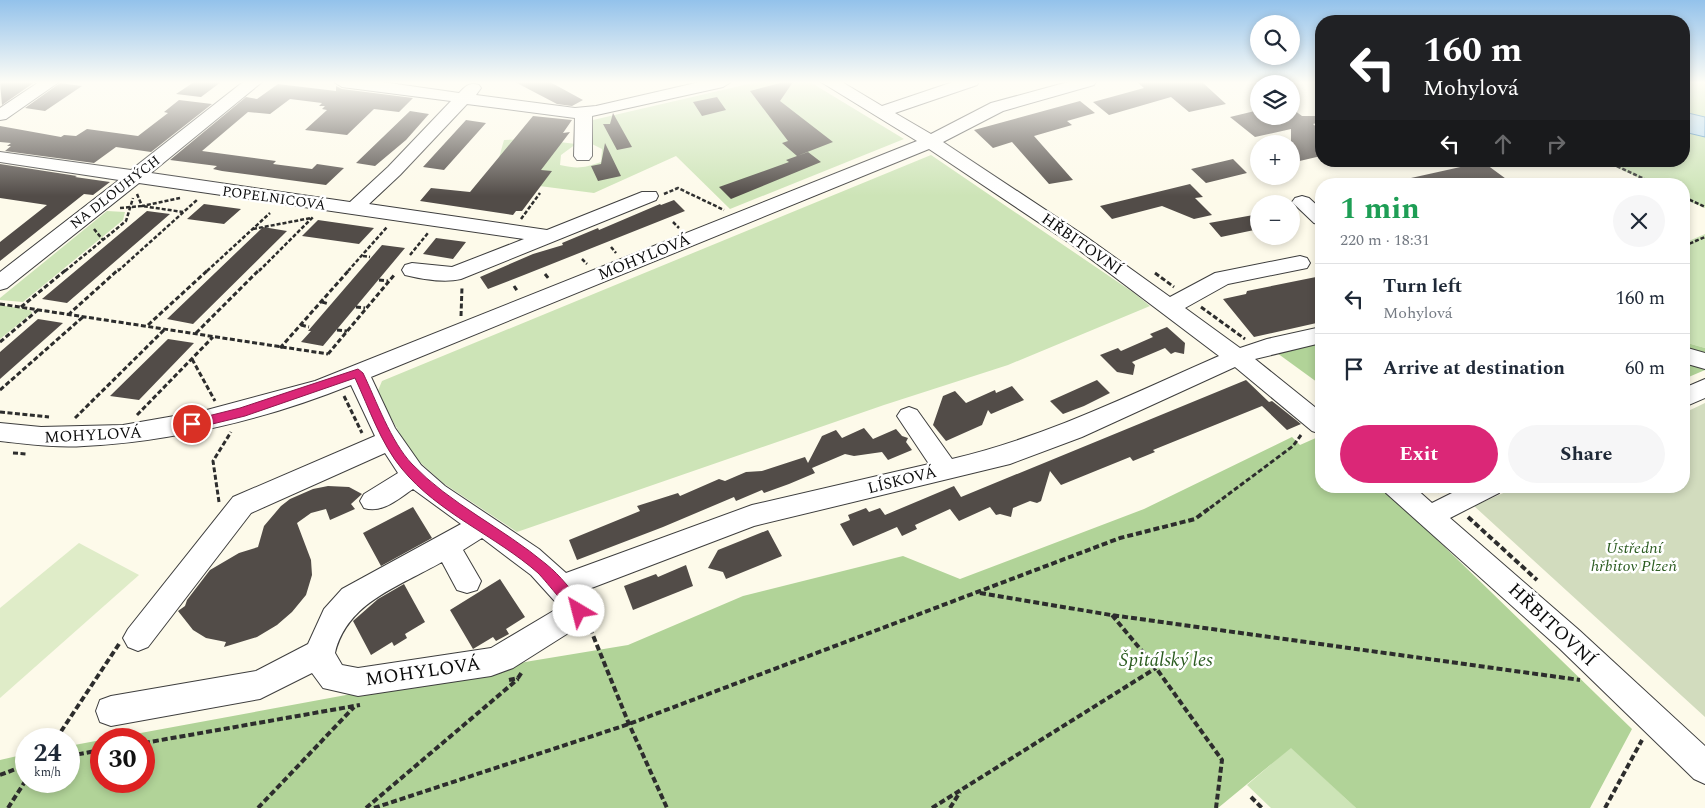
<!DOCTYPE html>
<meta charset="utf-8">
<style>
:root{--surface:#fff;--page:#f6f6f7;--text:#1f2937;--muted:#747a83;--line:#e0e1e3;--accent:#db2777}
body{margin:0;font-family:Spectral,serif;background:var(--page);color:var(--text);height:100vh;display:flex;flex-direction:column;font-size:19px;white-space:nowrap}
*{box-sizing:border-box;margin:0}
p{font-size:16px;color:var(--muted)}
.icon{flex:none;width:28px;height:28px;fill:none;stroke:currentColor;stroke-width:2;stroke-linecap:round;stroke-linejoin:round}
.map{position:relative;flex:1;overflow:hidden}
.details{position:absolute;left:1315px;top:178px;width:375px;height:315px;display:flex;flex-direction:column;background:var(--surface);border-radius:20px;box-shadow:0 2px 8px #0003}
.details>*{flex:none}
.banner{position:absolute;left:1315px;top:15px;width:375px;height:152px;border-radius:20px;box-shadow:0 2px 8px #0003;background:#202124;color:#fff;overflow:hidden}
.fabs{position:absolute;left:1250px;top:15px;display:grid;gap:10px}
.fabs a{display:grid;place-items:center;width:50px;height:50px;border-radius:50%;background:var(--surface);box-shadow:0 2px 8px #0003;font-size:25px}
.speed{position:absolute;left:15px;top:728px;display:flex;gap:10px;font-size:25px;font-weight:700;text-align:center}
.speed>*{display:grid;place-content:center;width:65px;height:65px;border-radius:50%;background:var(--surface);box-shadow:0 2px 8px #0003;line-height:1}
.speed small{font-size:12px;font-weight:400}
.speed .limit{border:8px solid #d22;background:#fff;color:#111}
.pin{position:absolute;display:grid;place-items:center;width:42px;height:42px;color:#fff;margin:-21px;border:2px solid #fff;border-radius:50%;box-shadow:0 1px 5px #0007}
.me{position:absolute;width:55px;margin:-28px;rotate:323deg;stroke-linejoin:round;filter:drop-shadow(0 0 4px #0008)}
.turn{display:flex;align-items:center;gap:18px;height:105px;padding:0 25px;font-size:22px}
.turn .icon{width:65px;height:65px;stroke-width:2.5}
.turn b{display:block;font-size:35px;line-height:42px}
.lanes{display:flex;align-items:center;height:48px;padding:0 25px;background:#0003;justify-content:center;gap:25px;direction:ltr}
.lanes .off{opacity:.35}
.round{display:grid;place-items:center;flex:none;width:52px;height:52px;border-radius:26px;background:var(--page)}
.summary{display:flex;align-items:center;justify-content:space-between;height:85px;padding:0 25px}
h1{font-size:30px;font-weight:700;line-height:38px;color:#1e9e55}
.primary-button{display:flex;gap:10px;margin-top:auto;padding:10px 25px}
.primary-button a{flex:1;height:58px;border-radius:30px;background:var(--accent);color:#fff;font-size:20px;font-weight:700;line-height:58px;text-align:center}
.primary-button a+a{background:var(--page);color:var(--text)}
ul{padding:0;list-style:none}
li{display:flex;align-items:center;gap:15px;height:70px;padding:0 25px;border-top:1px solid var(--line)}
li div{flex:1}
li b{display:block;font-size:19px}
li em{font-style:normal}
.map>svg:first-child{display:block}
</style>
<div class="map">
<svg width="1705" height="808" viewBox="0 0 1705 808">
<rect width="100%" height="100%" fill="#fdfaea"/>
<!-- green -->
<path fill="#cde4b7" d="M757,82h53l94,57 -174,70 -54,-53 -82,37 -78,-10 -17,-25 5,-18 31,-1 41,5 -15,11 -1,10c18,4 24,3 41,-3l1,-13 -12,-6 3,-23z
M1684,82h21v126l-21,-9v-15h-32l-49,-23h81z
M931,155l203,138 16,13 -142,59 -124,40 -367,127 -74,-49 -31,-28 -35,-62 5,-12z
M107,211l18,1 -2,8 -100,82 -23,-2v-2z
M1705,234v114l-21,-6v-99z
M0,305l30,5 2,3 -32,26z
M1291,747l65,61h-85l-24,-23z"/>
<!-- forest -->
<path fill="#b1d398" d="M1684,342l21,6v22l-21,9z
M1321,343v42l-44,-32z
M1292,437l8,8 18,-8 3,3v46h56l43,37 212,206 -42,79h-234l-65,-60 -73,60h-1218v-48l26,-6v27h43v-35l32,-6v41h43v-42h-36l423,-78 97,-16 115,-49 160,-40 57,23 184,-70z"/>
<!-- cemetery -->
<path fill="#d2dcbe" d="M1705,403v314l-231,-211 45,-20h165v-73z"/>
<!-- pitch -->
<path fill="#dfecc8" d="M79,543l60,32 -139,123v-90z"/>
<!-- water -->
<path fill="#b3d8f0" stroke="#408ac1" d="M1684,112l21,5v20l-21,-5z"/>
<!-- building -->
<path fill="#524c48" d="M0,82h35l-33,23z
M194,82h27l-20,15 -25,-3z
M515,82h35l33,18 -11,6 -15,-2z
M784,82h9l-13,19 53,41 -36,14 -15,-13 6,-2 -38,-50z
M1137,82h65l24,22 -37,8 -18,-15 -62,18 -16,-13 51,-14z
M60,83l22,3 -37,25 -20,-3z
M278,84l58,7v-5l6,3 71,9 -14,14 -25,-3 -27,26 -42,-5 22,-20 -5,-1 3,-3h-6l3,-3 -32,-4 -20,15 -22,-2 -46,39 74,10 -3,3 39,5 5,-5 27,4 -18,17 -104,-14 -9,-2 4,-3 -47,-6 76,-63 11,2z
M717,97l9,13 -24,6 -9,-14z
M179,100l33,4 -61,48 -35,-5 -22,16 -89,-12 6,-5h-4l4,-3 -11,-1v-16l61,11 3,-2 12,1 11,-7 51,7 30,-23 -4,-1z
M1080,101l15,12 -28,8 5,4 -38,11 39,44 -24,4 -37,-42 -19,6 -19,-18z
M1291,108l11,8h19v6l-8,2 8,7v25l-30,7v-34l-36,8 -25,-20 29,-7v6h32z
M410,111l19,3 -23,26 -31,26 -19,-3z
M613,113l19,34 -15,3 -14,-26h7z
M533,116l39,4 -9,13 7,-1 -29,38 11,1 -30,40h-6l-3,4 -93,-14 11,-13 39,4z
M466,120l20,3 -42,47 -21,-3z
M605,143l16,33 -23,5 -7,-15 10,-2z
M808,152l13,10 -90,37 -12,-12 70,-25 -3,-2z
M1233,159l14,14 -41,10 -15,-14z
M1483,162l30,22h-101l-1,-6z
M0,164l77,12 -2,1 35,5 -17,13 -9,-1 -84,67v-19l47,-37 -47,-7z
M1190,184l13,13 -8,1 17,17 -18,4 -32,-13 -50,13 -12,-13z
M674,200l11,11 -161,64 -36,14 -8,-12 53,-23 30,-9 -1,-2 36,-15 1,2 61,-26 1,1z
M204,204l37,5 -17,15 -37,-5z
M147,211l23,3 -103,89 -25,-4z
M1259,214v15l-38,8 -12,-14z
M318,220l56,8 -15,16 -57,-8z
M263,227l24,4 -94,93 -26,-5z
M436,238l30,4 -13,17 -30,-5z
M382,245l23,3 -82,98 -22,-4 10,-11h-3z
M1321,276v46l-67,15 -31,-38 23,-5 1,-3z
M38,319l25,4 -63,56v-27z
M1167,327l18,16 -1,11 -9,-2 -4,2 -6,-6 -33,14 3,3 -2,10 -16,-3 -17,-17 18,-7 3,3 32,-14 -3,-3z
M168,339l26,4 -55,57 -29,-4z
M1097,380l13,13 -26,13 -21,8 -13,-13z
M1246,380l23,22 3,-1 29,23 -14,6 -25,-24 -109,44 2,2 -22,9 -3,-4 -69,28 -11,-14 -9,30 -4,2 -7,-2 -17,7 -2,9 -11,-3 -4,1 -6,-8 -31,14 -9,-12 -35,16 2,4 -15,7 -5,-9 -44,19 -13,-22 10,-4 -2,-5 18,-7 3,4 11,-4 5,7 69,-29 7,11z
M1012,386l12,14 -33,14 -3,-4 -6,15 -36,16 -13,-16 10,-29 12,-5 11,12 29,-13 1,3z
M864,428l9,11 23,-10 6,7 6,2 -2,4 6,8 -24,10 -6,-8 -28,4 -9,-2 -33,14 3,5 -26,11 -25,9 -2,-3 -26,11 -2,-4 -71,30 -86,33 -8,-20 71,-29 -3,-5 41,-13 2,3 39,-17 6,2 21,-9 16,-1 43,-14 3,6 14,-27 14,-6 6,8z
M328,486l21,1 13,7 -11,10 4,5 -25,11 -4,-11 -15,4 -14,10 14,37 1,15 -6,20 -14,17 -15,13 -20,12 -33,10 2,-5 -20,-4 -13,-8 -15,-19 7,-5 2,-6 23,-30 29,-17 19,-6 6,-21 17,-20 9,-7 23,-10z
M413,507l19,31 -51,28 -18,-33z
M768,530l14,26 -56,23 -3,-7 -15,-4 10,-18z
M686,565l7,21 -60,24 -9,-24 32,-12 2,3z
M500,579l25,38 -19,12 3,5 -13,7 -3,-4 -20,12 -23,-39z
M404,584l21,38 -20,12 2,4 -13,8 -2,-4 -21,13 -18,-34 25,-22z"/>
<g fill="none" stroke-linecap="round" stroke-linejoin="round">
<defs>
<path id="minor" d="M39,82h20l-53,37 -6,1v-12z
M243,82h19l-111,91 199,29 38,-35 63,-66 -109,-14 -8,-5h48l77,11c7,-7 10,-11 20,-8l2,3 -5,7 99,13 21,-2 104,-24h31l-8,5 -131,29v40l-3,4h-12l-3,-4 1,-38 -108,-14 -67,71 -31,29 178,26 95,-38h14l2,4 -2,4 -195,79c-16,4 -40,0 -56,-4l-3,-5 3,-5 7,-2 40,4 72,-28 -385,-56 -132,105 -7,2v-18l119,-92 -119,-18v-10l131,18z
M821,82h21l40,24 71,-24h26l-2,3 -82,28 36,21 60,-31 77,-21h28l-2,3 -91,26 -60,31 142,94 85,61 45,-24 85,-17 7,2 3,5 -3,5 -79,16 -43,24 55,40 27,-9 54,-12v16l-66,16 66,53v22l-9,-3 -77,-64 -153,70 -72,27 -256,62 -173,66 12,19 -4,9 -76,48 -22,8 -133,20 -35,-8 -11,-15 -52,26 -149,27 -11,-4 -4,-11 4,-11 11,-4 145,-25 52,-27 16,-35 18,-20 119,-65 -48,-35c-15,10 -31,25 -49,19l-4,-7 4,-7 34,-21 -13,-20 -134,60 -103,134 -10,4 -10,-4 -5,-9 5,-9 105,-132 142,-61 -24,-51c-81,33 -179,57 -267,61 -28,2 -56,-2 -84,-5v-18l41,4 82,-2 80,-14 112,-30 602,-240zM929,149l142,95 148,112c-87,38 -173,81 -267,103l-35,-49 -8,-3 -8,3 -4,6 32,48 -177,41 -186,68 -27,-24 -94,-63 -24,-21 -26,-37 -24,-51zM482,538l49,37 29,32 -69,41 -133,20 -16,-3 -7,-12c12,-51 65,-67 107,-91l15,28 10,3 10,-3 4,-9 -18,-31z
M1302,196l7,2 12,11v16l-7,-2 -22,-21 3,-4z
M1684,347l21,6v16l-21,-6z
M1705,379v19l-21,9v-19z
M1382,486h31l19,17 34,-17h37l-4,7 -49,25 129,112 126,116v38l-11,-5 -135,-131 -173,-155z"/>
</defs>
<!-- minor casing -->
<use href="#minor" stroke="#3e3e3e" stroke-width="2"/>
<!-- path-far2 -->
<path stroke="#2d2d2d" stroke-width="2.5" stroke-dasharray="4 2" stroke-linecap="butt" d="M1606,161l49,23
M137,194l5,12 38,-8
M664,194l14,-6 46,22
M1684,197l21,10
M120,208l22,-2 41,6
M521,219l19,-26
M673,222l6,6
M94,229l9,11
M253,229l58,-11
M1684,246l21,-9
M611,247l5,6
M410,255l18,-22
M363,256l7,1
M582,259l5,5
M65,271l61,-50 7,-23
M118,271l80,-72
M207,271l63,-58
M259,271l55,-55
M348,271l39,-44"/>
<!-- path-far1 -->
<path stroke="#2d2d2d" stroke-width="3" stroke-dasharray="5 2.5" stroke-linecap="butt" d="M1155,273l19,14
M545,274l4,5
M379,280l9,1
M514,286l4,6
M322,302l7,2
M0,304l328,50
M21,307l46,-38
M356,307l9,1
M1201,307l44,32
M68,315l51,-46
M461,316l1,-29
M148,325l61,-56
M301,325l8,2
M337,330l10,1
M196,333l64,-64
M0,342l39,-33
M280,348l70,-79
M328,354l67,-80
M192,359l23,42
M0,390l84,-74
M344,396l18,37
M0,412l49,5
M137,415l76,-78
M75,418l90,-89
M13,453l14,1
M1432,486l7,6
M219,502l-6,-41 18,-29
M1210,508l83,-62 8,-11"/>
<!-- path -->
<path stroke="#2d2d2d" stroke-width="4" stroke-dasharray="6 3" stroke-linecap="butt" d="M1468,517l69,63
M980,593l131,22 469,65
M1112,615l44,53 66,92 -6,48
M590,628l39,96 38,84
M509,680l9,-2 4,-6
M56,739l63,-95
M144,743l216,-38
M69,756l32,-6
M0,775l26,-10
M1251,797l11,11
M8,808l18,-28
M258,808l96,-101
M366,808l152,-129
M374,808l255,-84 491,-186 75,-19 16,-12
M932,808l224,-140
M950,808l10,-16
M1605,808l37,-68"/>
<!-- minor -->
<use href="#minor" fill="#fff" fill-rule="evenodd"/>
</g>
<!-- sky -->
<linearGradient id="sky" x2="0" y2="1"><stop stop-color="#93c2eb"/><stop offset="0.42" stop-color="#fefdf6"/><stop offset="1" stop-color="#fefdf6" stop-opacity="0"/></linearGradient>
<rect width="1705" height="196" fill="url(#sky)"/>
<!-- route -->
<path fill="#db2777" stroke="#8e194d" d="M358,369l5,4c13,27 28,69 49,91 38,40 91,64 134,100 15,12 26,27 38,43l2,4 -2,4 -5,2c-7,-2 -32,-35 -41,-44 -42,-37 -100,-60 -136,-104 -21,-25 -33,-61 -47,-91l-110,38 -53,13 -6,-5 2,-3 52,-13z"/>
<g text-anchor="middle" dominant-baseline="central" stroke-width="5" stroke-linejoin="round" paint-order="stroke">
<!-- far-street labels -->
<g font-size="14" fill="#0b0b0b" stroke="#fff">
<text transform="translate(115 192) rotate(-38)">NA DLOUHÝCH</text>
<text transform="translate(274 198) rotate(8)">POPELNICOVÁ</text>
</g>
<!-- street labels -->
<g font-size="16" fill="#0b0b0b" stroke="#fff">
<text transform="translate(1082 244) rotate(35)">HŘBITOVNÍ</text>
<text transform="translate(644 257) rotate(-22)">MOHYLOVÁ</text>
<text transform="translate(93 435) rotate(-3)">MOHYLOVÁ</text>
<text transform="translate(902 480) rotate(-14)">LÍSKOVÁ</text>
</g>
<!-- park labels -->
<g font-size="16" font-style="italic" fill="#2c5c21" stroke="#fff">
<text x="1634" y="548">Ústřední<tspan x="1634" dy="18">hřbitov Plzeň</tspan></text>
</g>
<!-- near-street labels -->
<g font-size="19" fill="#0b0b0b" stroke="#fff">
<text transform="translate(1552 625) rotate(43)">HŘBITOVNÍ</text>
<text transform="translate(423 672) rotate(-8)">MOHYLOVÁ</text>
</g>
<!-- near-park labels -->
<g font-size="19" font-style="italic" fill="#2c5c21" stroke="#fff">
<text x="1166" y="660">Špitálský les</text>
</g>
</g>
</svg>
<div class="fabs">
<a><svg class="icon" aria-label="search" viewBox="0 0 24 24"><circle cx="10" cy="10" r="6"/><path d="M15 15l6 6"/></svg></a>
<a><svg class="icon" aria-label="layers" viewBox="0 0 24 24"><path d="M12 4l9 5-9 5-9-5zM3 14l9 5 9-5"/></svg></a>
<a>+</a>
<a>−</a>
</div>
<div class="speed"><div>24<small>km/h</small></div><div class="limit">30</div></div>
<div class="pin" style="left:192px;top:424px;background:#d93025"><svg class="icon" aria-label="arrive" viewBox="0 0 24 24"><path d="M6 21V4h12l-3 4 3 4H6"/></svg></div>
<svg class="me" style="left:579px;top:611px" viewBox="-20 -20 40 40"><circle r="19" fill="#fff"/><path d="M0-13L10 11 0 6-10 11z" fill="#db2777"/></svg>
<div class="banner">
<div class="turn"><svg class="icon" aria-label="left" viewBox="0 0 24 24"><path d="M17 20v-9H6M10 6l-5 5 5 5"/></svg><div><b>160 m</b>Mohylová</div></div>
<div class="lanes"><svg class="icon" aria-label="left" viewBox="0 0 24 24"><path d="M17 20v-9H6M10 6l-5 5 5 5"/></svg><svg class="icon off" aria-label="ahead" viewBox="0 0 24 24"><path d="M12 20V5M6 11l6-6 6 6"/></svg><svg class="icon off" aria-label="right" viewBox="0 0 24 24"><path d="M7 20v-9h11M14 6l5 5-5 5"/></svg></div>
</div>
<section class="details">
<div class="summary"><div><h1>1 min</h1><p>220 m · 18:31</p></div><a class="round"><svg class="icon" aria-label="close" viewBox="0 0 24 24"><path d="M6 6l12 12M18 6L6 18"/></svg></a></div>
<ul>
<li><svg class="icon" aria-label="left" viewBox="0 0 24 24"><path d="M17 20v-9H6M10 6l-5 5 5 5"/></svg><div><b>Turn left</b><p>Mohylová</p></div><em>160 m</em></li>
<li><svg class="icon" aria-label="arrive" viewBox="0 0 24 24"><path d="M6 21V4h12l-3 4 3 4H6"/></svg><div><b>Arrive at destination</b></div><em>60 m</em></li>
</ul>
<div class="primary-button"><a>Exit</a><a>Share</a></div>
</section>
</div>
